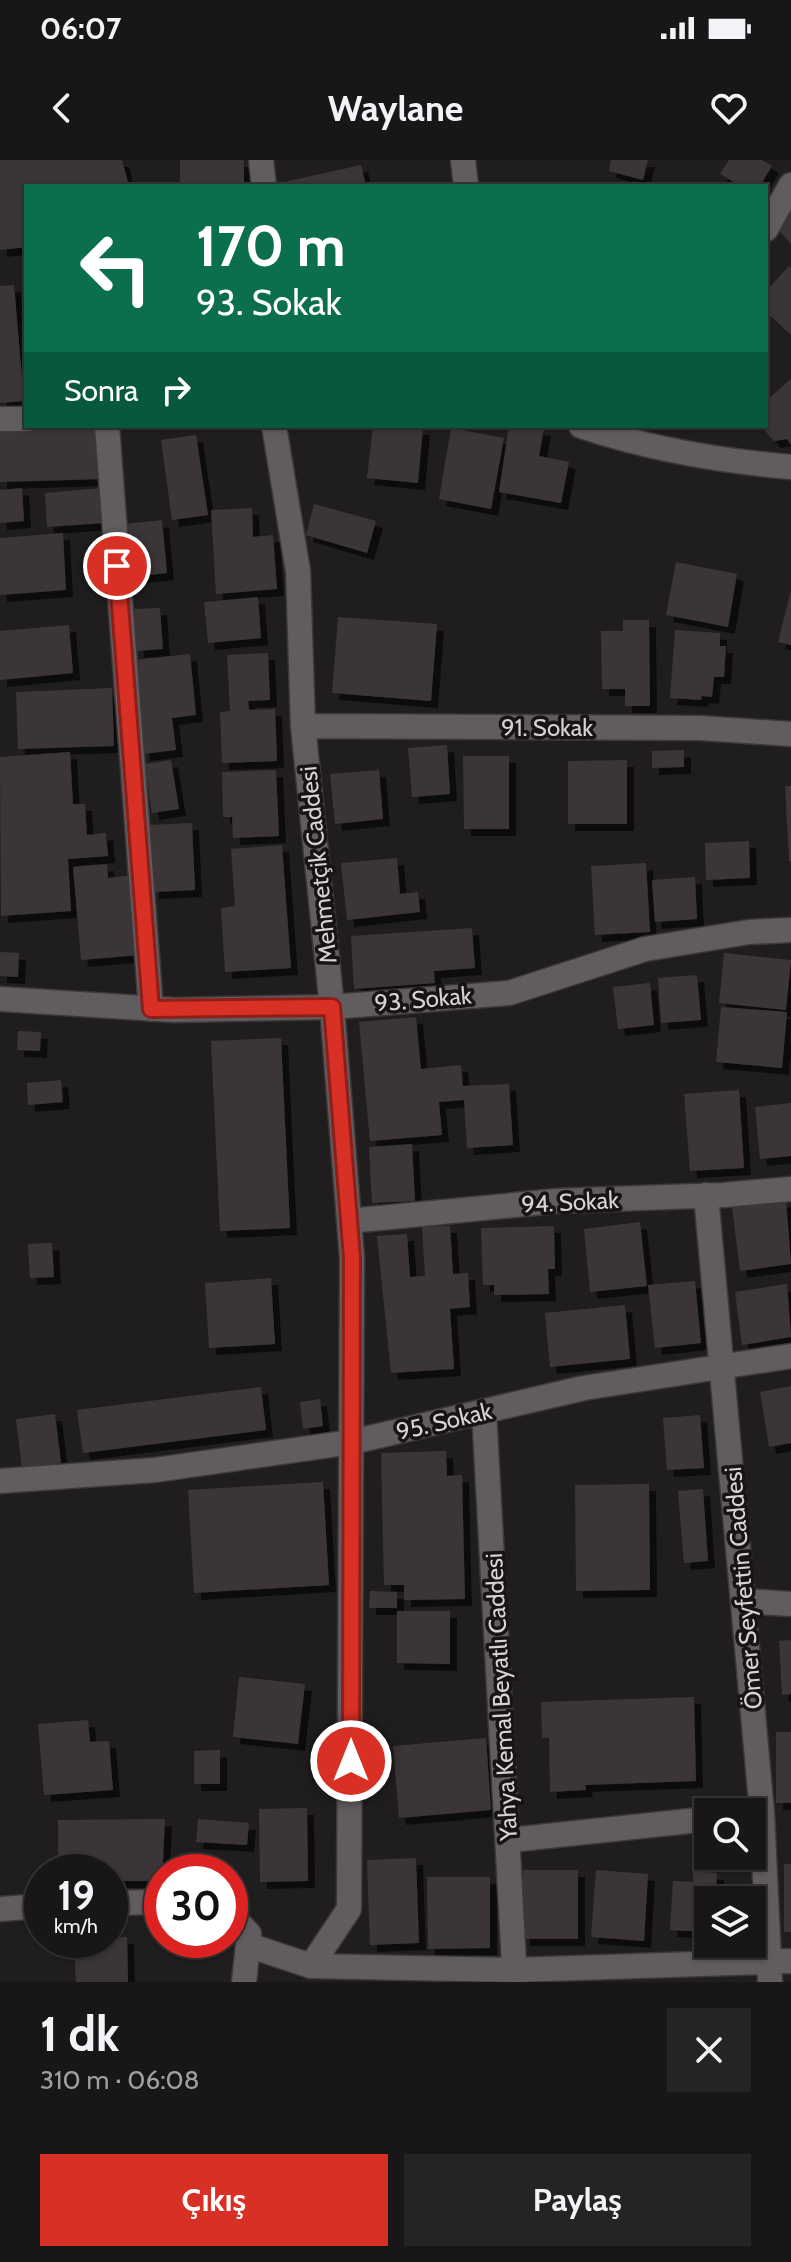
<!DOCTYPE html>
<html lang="tr">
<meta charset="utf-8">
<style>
:root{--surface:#181617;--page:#252324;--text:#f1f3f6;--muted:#9f9fa1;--line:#363536;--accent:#d93025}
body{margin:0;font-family:Cabin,sans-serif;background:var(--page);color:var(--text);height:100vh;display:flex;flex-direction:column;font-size:30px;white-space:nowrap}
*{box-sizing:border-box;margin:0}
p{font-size:26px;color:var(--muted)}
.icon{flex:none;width:44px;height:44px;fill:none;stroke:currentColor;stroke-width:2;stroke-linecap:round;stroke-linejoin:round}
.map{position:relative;height:1822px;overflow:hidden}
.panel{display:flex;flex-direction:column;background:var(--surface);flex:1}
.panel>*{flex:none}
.top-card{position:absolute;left:24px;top:24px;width:744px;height:244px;border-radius:0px;box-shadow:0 2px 6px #0004,0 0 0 2px var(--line);background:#0b6e4f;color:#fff;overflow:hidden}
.buttons{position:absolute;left:694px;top:1638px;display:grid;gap:16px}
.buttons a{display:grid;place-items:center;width:72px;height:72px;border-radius:0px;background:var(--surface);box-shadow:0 2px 6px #0004,0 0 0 2px var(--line);font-size:40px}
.speed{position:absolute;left:24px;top:1694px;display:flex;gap:16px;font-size:40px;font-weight:700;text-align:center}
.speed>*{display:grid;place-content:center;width:104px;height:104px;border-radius:50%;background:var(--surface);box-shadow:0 2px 6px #0004,0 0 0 2px var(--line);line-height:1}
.speed small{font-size:20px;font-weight:400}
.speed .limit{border:12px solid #d22;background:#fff;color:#111}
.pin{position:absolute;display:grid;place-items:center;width:68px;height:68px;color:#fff;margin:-34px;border:4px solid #fff;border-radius:50%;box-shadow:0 2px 8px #0007}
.me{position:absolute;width:88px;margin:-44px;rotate:0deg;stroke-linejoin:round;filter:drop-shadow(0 0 6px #0008)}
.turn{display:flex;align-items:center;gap:28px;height:168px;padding:0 40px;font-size:36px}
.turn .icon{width:104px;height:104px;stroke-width:2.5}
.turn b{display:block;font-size:56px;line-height:68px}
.then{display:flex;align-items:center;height:76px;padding:0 40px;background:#0003;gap:16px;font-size:30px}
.round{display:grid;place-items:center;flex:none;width:84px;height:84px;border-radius:0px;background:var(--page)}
.headline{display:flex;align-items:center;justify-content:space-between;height:136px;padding:0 40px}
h1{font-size:48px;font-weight:800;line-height:60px}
.primary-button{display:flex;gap:16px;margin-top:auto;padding:16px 40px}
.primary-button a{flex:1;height:92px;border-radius:0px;background:var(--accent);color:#fff;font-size:32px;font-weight:800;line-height:92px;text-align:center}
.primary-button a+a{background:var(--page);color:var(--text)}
.status{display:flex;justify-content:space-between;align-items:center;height:56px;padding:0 40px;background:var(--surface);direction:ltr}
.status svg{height:22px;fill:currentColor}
header{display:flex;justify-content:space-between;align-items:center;height:104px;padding:0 40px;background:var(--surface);font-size:36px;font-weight:800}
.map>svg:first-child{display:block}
</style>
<div class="status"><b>06:07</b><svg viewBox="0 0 49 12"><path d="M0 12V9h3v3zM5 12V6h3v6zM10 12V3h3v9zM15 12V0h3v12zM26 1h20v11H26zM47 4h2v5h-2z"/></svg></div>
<header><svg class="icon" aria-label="back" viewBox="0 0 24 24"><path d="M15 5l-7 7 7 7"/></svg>Waylane<svg class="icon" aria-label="heart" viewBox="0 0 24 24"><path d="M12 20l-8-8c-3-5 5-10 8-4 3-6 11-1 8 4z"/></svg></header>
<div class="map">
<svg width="791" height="1822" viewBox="0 0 791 1822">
<defs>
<filter id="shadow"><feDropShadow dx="7" dy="7" stdDeviation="0" flood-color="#0009"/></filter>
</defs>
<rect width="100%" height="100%" fill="#201d1f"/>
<!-- building -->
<path fill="#3a3639" filter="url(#shadow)" d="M0,0h122l7,26h-103v61l-26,3z
M180,0h64v26h-64z
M611,0h37l-5,20 -34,-9z
M729,0h33l10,6 -12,20h-19l-21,-12z
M361,5l5,21h-95v-1z
M791,50v34l-17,-19z
M789,106l2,2v67l-25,-23v-21z
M14,125l10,116 -24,2v-117z
M791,219v66l-4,-6 -13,2 -13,-15h5v-25z
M101,266l1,53 -102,3v-55z
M373,266l50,2 -5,55 -51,-5z
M509,266l35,3 -5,27 30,6 -8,41 -62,-11z
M451,268l53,10 -13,71 -52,-10z
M196,275l12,80 -36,5 -11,-80z
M22,328l2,33 -24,2v-33z
M102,328l2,35 -57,4 -2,-34z
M314,344l62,17 -9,32 -61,-18z
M252,348l1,29 20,-2 4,54 -61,5 -5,-84z
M162,360l5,53 -36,4 -5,-53z
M63,373l3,57 -66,5v-57z
M676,402l61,12 -9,53 -62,-12z
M791,430v55l-13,-3z
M258,437l3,41 -53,5 -4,-41z
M160,448l3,41 -26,2 -3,-42z
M338,457l99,7 -6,77 -99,-8z
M623,460h26l1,86h-25v-17h-23l-1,-58h22z
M69,465l4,48 -73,7v-49z
M675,470l45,3v13h6l-2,31h-10l-2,20 -10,-1 -1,4 -31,-2z
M268,493l2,47 -22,1 1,9 26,-1 2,52 -55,2 -2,-51 10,-1 -3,-56z
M190,494l6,61 -24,3 4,32 -33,4 -9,-94z
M112,528l2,58 -96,3 -2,-57z
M447,585l3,49 -38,3 -4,-49z
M684,590v17l-32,1v-17z
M70,592l3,52h12l2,31 19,-2 2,23 -40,3 3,52 -70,5 -1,-159z
M463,596h46v73h-45z
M171,600l8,49 -27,4 -7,-49z
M627,600v64h-59v-63z
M276,610l3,66 -46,2 -1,-21h-9l-1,-45z
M379,610l4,49 -48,5 -5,-50z
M785,626h6v75h-2z
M192,663l3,67 -43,2 -3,-67z
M749,681l1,37 -44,2 -1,-37z
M282,685l9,123 -66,4 -4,-64 14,-2 -4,-57z
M397,698l3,36 18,-2 2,20 -73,8 -6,-57z
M646,703l4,69 -55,3 -4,-69z
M107,704l1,14 26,-3 6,80 -59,5 -8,-93z
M695,717l2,42 -42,3 -3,-42z
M472,768l3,40 -41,3 1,12 -81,6 -3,-53z
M0,792l19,1 -1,24 -18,-1z
M724,793l67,7 -5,50 -67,-7z
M697,815l4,45 -40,3 -3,-45z
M650,823l4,42 -36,4 -5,-42z
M721,847l66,5 -5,56 -66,-6z
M416,857l5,52 40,-4 2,21 46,-2 4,61 -46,3 -3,-48 -25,2 3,33 -72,6 -11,-119z
M18,871l23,1 -1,19 -23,-1z
M281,878l9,190 -70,3 -9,-190z
M61,920l2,22 -35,3 -1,-22z
M739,930l5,78 -54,3 -6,-77z
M791,943v53l-31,3 -5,-52z
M412,984l3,57 -43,2 -3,-56z
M786,1040l5,64 -51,7 -8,-64z
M640,1062l7,64 -57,6 -6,-63z
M450,1066l3,48 15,-1 2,34 -20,2 4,60 -63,4 -14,-137 30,-2 3,43 15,-1 -3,-49z
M554,1066l1,43h-7l1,25 -55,1v-10h-11l-2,-57z
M52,1083l2,34 -24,1 -2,-34z
M271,1118l4,66 -66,4 -4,-65z
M695,1121l6,62 -46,5 -7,-63z
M787,1124l4,53 -49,8 -7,-53z
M625,1145l5,54 -80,8 -5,-54z
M791,1226v57l-22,4 -9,-55z
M261,1227l5,43 -183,23 -6,-43z
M320,1239l3,27 -20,3 -3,-27z
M55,1254l6,49 -39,5 -6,-49z
M700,1255l4,53 -37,2 -4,-52z
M446,1291l1,25 15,-1 3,124 -61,1v-15h-20l-3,-132z
M323,1322l6,103 -135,8 -6,-103z
M649,1324l1,106 -74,1 -1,-106z
M703,1329l5,72 -24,2 -6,-72z
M370,1431l27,1v16h-28z
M397,1451h53v53l-53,-1z
M791,1480v54l-9,1 -3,-54z
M239,1517l66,7 -7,60 -65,-7z
M694,1537l2,84 -111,4 1,5 -36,2 -1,-54h-7l-1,-36z
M88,1560l2,22 19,-1 4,49 -69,5 -6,-71z
M776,1572h15v71h-15z
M486,1578l5,72 -92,8 -6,-72z
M220,1590v34h-26v-33z
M307,1648l1,73 -48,1 -1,-73z
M165,1659l-3,62h-52v-9h-52v-52z
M198,1659l51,4 -2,22 -51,-3z
M416,1698l3,85 -49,2 -3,-85z
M784,1704h7v68h-7z
M523,1710h55v69h-55z
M596,1710l52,4 -4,67 -53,-4z
M693,1711l24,2 -1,27h-8v32l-38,-2 3,-49 20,1z
M427,1717h63v71l-62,1z
M127,1777l1,45h-52l-2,-42z"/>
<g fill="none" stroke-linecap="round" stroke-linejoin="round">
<defs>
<path id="minor" d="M261,0l3,26
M463,0l3,26
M766,69l25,-44
M0,259h26
M107,266l44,583
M274,266l24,145 5,155 29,281 20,251 -3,651 -38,57
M581,266c68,23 139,35 210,41
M303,566l397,2 91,6
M0,839l174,11 158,-3 177,-14 136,-44 104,-17 42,-2
M706,1035l56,618 8,169
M349,1061l207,-20 168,-6 67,-6
M484,1251l31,571
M0,1321l155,-11 197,-28 232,-54 207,-32
M744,1441l47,3
M510,1680l198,-21
M110,1743l52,-1
M0,1749l42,-3
M230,1754l19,20 -1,11 63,21 203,4 277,-9
M244,1822l4,-37"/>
</defs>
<!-- minor casing -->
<use href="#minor" stroke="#3b383a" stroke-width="27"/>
<!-- minor -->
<use href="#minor" stroke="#615c5f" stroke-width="24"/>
</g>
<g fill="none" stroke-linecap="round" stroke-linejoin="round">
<defs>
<path id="route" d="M117,406l34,443 181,-2 20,251 -1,503"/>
</defs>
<!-- route casing -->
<use href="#route" stroke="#8d1f18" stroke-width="20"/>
<!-- route -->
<use href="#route" stroke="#d93025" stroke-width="14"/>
</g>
<g text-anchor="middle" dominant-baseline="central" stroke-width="7" stroke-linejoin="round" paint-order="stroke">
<!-- street labels -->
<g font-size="24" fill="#d5d3d5" stroke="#171316">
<text x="547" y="567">91. Sokak</text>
<text transform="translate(318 705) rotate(-96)">Mehmetçik Caddesi</text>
<text transform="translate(423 839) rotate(-5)">93. Sokak</text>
<text transform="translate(570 1042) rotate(-3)">94. Sokak</text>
<text transform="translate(444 1261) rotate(-13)">95. Sokak</text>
<text transform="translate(743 1428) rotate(-95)">Ömer Seyfettin Caddesi</text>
<text transform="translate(501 1537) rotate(-93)">Yahya Kemal Beyatlı Caddesi</text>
</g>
</g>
</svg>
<div class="buttons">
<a><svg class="icon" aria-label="search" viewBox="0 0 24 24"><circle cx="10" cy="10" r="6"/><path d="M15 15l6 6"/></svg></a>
<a><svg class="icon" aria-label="layers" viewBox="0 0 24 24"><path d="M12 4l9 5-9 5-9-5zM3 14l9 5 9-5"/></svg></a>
</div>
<div class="speed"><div>19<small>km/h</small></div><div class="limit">30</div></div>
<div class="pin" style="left:117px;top:406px;background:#d93025"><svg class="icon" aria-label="arrive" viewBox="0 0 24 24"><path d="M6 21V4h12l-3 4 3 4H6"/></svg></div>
<svg class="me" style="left:351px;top:1601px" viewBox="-20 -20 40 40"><circle r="17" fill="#d93025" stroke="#fff" stroke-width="3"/><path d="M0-11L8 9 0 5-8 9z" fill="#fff"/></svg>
<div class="top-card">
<div class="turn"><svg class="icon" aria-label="left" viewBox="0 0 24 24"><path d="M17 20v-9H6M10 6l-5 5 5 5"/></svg><div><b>170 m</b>93. Sokak</div></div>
<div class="then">Sonra<svg class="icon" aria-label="right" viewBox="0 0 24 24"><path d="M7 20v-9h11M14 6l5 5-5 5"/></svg></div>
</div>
</div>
<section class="panel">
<div class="headline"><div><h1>1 dk</h1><p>310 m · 06:08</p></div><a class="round"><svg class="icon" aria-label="close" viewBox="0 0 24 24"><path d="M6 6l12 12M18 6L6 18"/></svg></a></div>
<div class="primary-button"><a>Çıkış</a><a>Paylaş</a></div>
</section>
